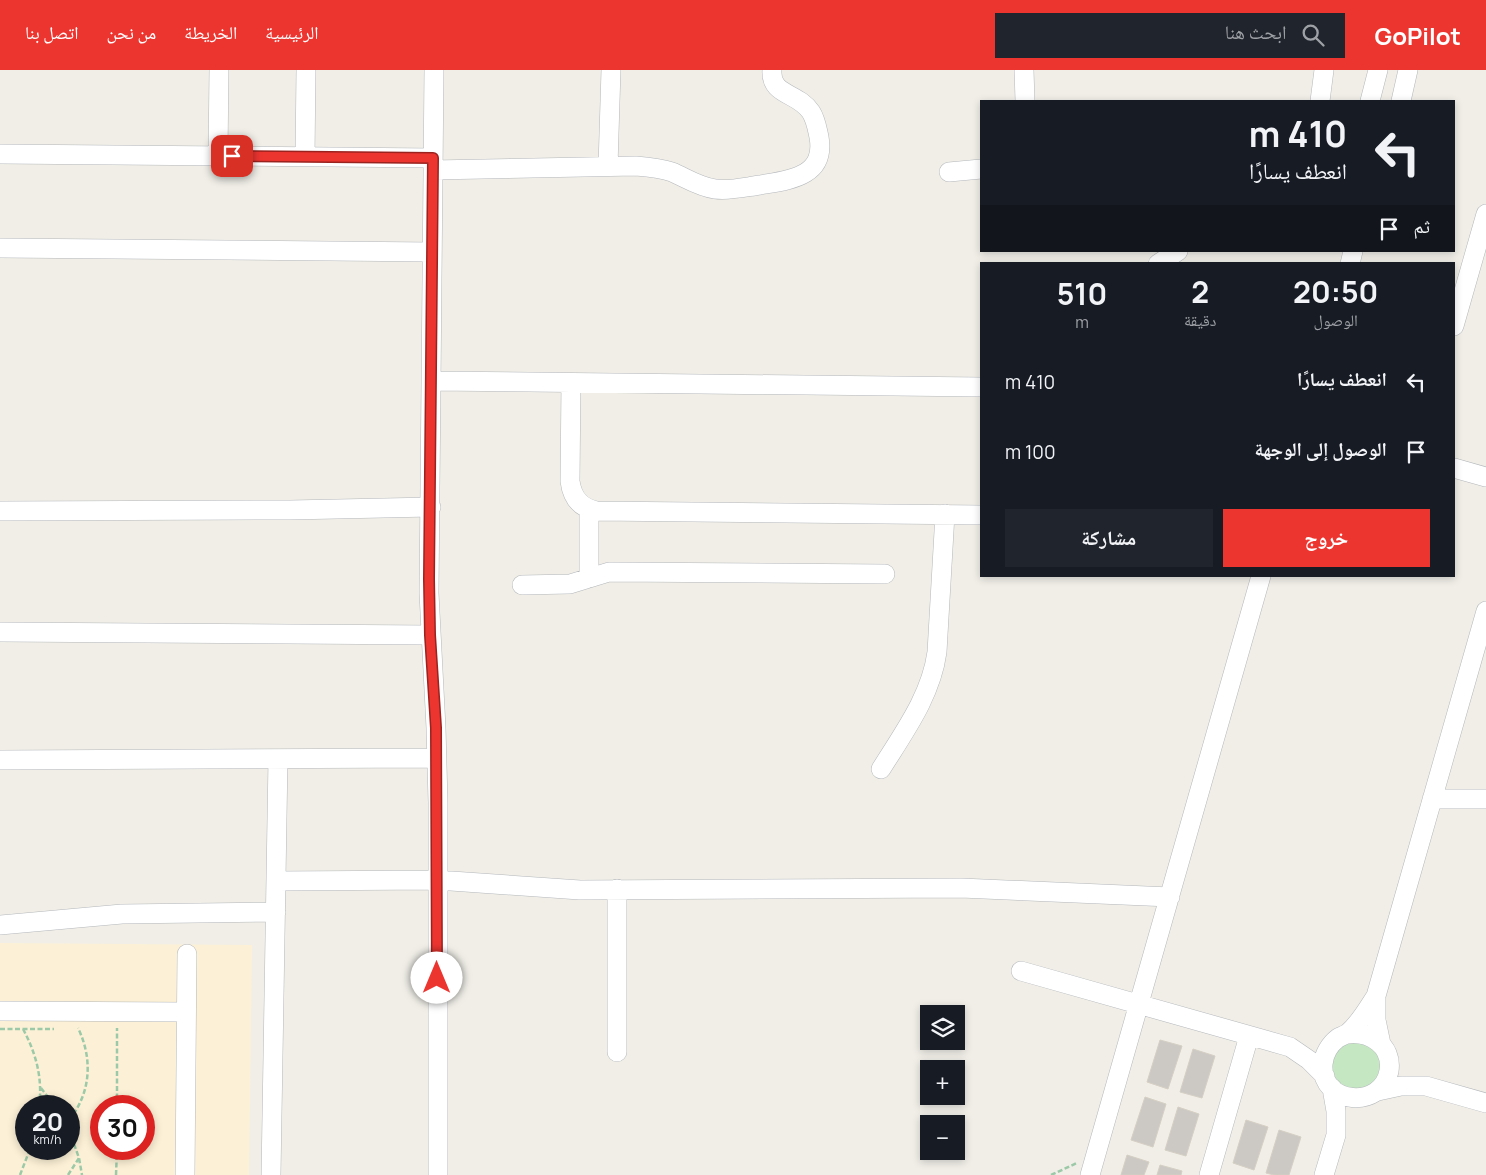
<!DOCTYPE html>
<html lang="ar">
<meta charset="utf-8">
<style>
:root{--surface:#171b24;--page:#20242c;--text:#f1f3f6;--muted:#9ea1a6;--accent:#ed3530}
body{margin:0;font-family:Manrope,"Noto Naskh Arabic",sans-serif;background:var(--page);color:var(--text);direction:rtl;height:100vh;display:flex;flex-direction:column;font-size:19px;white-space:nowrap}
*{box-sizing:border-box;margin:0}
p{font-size:16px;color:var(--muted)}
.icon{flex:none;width:28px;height:28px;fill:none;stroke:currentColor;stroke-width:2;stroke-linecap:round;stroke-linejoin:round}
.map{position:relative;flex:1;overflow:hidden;direction:ltr}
.sheet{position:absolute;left:980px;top:192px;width:475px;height:315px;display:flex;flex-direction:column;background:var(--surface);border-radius:0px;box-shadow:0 2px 8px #0003;direction:rtl}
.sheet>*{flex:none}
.banner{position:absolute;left:980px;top:30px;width:475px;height:152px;border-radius:0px;box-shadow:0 2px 8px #0003;direction:rtl;background:#171b24;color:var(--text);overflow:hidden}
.buttons{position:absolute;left:920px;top:935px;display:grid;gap:10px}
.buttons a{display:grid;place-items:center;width:45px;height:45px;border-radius:0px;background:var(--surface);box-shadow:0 2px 8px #0003;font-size:25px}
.speed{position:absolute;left:15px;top:1025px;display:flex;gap:10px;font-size:25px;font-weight:700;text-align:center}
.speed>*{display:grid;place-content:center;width:65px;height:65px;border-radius:50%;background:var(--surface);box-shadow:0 2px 8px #0003;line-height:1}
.speed small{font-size:12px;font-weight:400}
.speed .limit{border:8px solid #d22;background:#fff;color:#111}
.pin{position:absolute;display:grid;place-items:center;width:42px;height:42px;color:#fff;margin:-21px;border-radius:10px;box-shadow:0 2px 8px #0006}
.me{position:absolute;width:55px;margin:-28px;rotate:0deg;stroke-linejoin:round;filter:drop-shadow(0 0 4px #0008)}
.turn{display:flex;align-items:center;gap:18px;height:105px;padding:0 25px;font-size:22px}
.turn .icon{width:65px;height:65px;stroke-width:2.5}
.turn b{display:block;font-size:35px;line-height:42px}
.then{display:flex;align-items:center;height:48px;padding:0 25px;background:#0003;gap:10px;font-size:19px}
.eta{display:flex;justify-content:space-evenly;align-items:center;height:85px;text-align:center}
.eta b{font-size:30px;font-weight:700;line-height:35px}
.action{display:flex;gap:10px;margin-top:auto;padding:10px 25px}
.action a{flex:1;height:58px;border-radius:0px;background:var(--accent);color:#fff;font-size:20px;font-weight:700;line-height:58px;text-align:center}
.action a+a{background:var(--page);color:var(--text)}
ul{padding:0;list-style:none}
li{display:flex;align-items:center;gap:15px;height:70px;padding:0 25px}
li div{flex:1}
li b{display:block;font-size:19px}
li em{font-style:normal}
header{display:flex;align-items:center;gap:30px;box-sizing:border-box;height:70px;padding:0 25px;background:var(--accent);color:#fff}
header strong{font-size:24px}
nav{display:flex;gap:28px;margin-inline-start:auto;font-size:18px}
.search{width:350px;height:45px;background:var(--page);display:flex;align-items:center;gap:12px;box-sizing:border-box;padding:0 18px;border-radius:0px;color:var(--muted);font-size:19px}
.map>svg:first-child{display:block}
</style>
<header>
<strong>GoPilot</strong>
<div class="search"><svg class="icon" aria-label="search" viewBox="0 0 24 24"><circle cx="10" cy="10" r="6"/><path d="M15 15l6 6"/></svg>ابحث هنا</div>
<nav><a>الرئيسية</a><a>الخريطة</a><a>من نحن</a><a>اتصل بنا</a></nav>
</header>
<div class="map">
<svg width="1486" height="1105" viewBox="0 0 1486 1105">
<rect width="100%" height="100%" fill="#f0eee7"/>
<!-- green -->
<path fill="#c5e8c3" d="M1349,970l28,8 6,19 -9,18 -19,7c-24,-12 -24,-12 -22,-39z"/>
<!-- sand -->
<path fill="#fcf1d6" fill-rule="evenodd" d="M0,873l252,2 -3,230h-249zM26,1036h43v43h-43zM101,1036h43v43h-43z"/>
<!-- building -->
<path fill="#ccc9c4" stroke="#d5cfc4" d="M1160,970l22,6 -14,43 -21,-7z
M1193,979l22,7 -13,42 -22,-6z
M1145,1027l21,7 -13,43 -22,-7z
M1178,1037l21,7 -13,42 -21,-6z
M1246,1050l22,7 -14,43 -21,-7z
M1279,1060l22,7 -12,38h-15l-8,-2z
M1127,1085l22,7 -5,13h-23z
M1160,1095l22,6 -1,4h-24z"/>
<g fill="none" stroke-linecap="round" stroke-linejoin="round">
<defs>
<path id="minor" d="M434,0l-5,523 7,135 2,74v373
M1024,0l1,31
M1320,31l4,-31
M1370,31l8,-31
M1401,31l7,-31
M0,84l433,4
M218,86l1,-86
M305,87l1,-87
M608,96l3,-96
M433,100l202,-4c12,1 25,2 37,6 14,6 27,15 43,17 15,2 30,-2 45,-4 29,-5 66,-8 59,-48 -2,-9 -3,-17 -8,-25 -13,-20 -41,-16 -39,-42
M949,102l32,-3
M0,178l432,4
M1158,194l20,-13
M1350,194l3,-13
M1454,256l32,-112
M431,311l550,6
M571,313l-1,98c2,16 10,27 27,30l384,4
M1454,398l32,9
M589,439v69
M0,441l290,-1 141,-3
M522,515l48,-1 39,-12 276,2
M0,562l430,3
M0,690l436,-2
M881,699c23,-37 50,-73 56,-117l8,-138
M1432,729h54
M276,811l161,-1 143,10 381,-2 209,9
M0,855l122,-11 154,-2
M1021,901l269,76 19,13 16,16
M0,941l186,1
M1347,964c22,-3 46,11 42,37 -7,39 -69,34 -66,-7 1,-10 7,-20 15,-26 4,-2 7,-3 10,-5 12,-10 20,-25 28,-37
M1381,974l-5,-24v-24l110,-385
M617,982v-163
M1378,1021l23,-5h25l60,17
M185,1105l2,-221
M271,1105l7,-416
M1090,1105l171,-599
M1209,1105l40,-139
M1324,1105l12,-40v-24l-4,-23"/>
</defs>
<!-- minor casing -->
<use href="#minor" stroke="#b4b7bb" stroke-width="20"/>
<!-- path -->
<path stroke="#9cc9a7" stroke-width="2.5" stroke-dasharray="5 2.5" stroke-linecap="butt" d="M0,959h54
M23,959c13,24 20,50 16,77
M41,1018l14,18
M117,1036v-78
M69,1050c22,-27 24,-61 9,-92
M69,1060l10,28 3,17
M20,1105l10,-26
M68,1105l11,-17
M116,1105l1,-26
M1051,1105l26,-12"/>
<!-- minor -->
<use href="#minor" stroke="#fff" stroke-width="19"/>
</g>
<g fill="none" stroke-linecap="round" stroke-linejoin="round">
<defs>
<path id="route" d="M232,86l201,2 -4,421 1,56 6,93 1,250"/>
</defs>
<!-- route casing -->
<use href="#route" stroke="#9a221f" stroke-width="12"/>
<!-- route -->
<use href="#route" stroke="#ed3530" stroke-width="9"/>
</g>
</svg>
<div class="buttons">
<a><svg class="icon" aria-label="layers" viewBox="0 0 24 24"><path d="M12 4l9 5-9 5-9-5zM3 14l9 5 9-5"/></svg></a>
<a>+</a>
<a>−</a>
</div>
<div class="speed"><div>20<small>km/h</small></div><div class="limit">30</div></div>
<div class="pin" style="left:232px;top:86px;background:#d93025"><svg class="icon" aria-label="arrive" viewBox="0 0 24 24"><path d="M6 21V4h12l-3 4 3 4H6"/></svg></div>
<svg class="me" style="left:437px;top:908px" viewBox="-20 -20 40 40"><circle r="19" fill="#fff"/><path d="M0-13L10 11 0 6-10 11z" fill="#ed3530"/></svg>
<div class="banner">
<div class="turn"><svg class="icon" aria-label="left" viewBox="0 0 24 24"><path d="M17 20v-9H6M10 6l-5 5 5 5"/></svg><div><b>410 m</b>انعطف يسارًا</div></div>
<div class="then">ثم<svg class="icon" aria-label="arrive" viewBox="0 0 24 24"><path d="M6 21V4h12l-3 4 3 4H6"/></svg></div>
</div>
<section class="sheet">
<div class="eta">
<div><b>20:50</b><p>الوصول</p></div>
<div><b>2</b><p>دقيقة</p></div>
<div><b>510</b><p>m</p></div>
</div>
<ul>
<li><svg class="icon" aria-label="left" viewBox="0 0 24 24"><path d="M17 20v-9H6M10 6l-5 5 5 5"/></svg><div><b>انعطف يسارًا</b></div><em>410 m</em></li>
<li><svg class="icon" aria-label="arrive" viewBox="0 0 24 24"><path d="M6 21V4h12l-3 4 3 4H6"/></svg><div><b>الوصول إلى الوجهة</b></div><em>100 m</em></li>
</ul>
<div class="action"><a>خروج</a><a>مشاركة</a></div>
</section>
</div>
